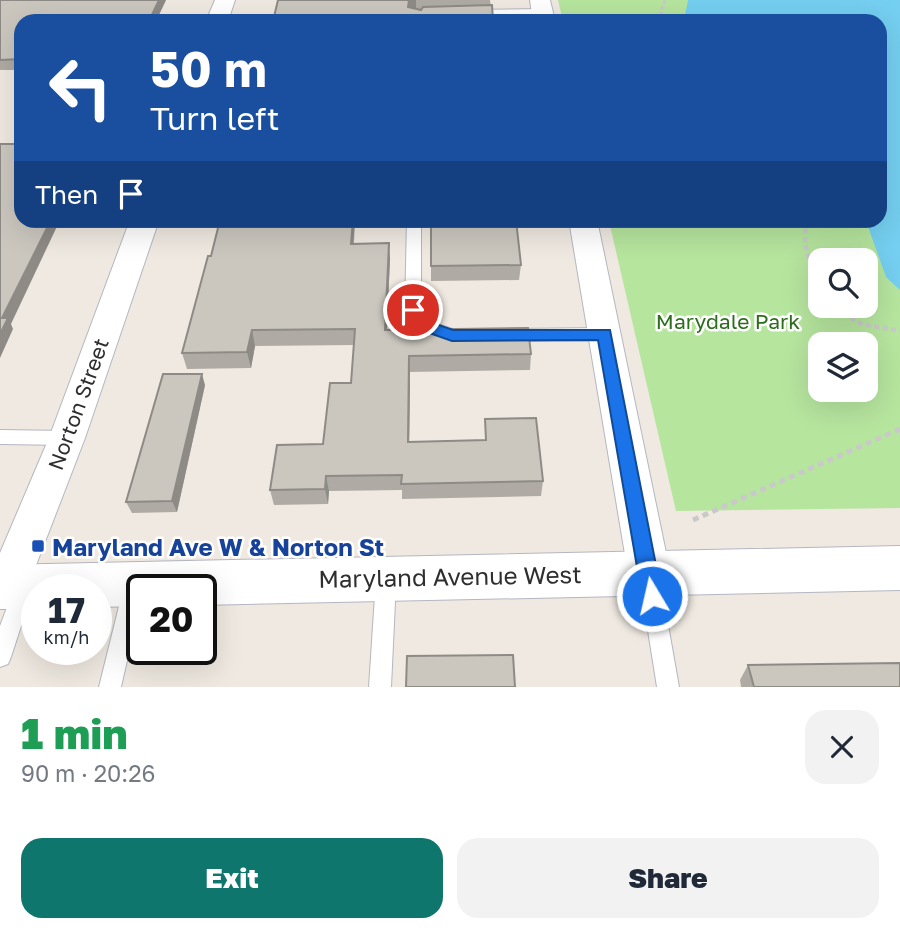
<!DOCTYPE html>
<meta charset="utf-8">
<style>
:root{--surface:#fff;--page:#f2f2f3;--text:#1f2937;--muted:#747a83;--accent:#0f766e}
body{margin:0;font-family:"Golos Text",sans-serif;background:var(--page);color:var(--text);height:100vh;display:flex;flex-direction:column;font-size:26px;white-space:nowrap}
*{box-sizing:border-box;margin:0}
p{font-size:23px;color:var(--muted)}
.icon{flex:none;width:38px;height:38px;fill:none;stroke:currentColor;stroke-width:2;stroke-linecap:round;stroke-linejoin:round}
.map{position:relative;height:687px;overflow:hidden}
.side{display:flex;flex-direction:column;background:var(--surface);flex:1}
.side>*{flex:none}
.top-card{position:absolute;left:14px;top:14px;width:873px;height:214px;border-radius:21px;box-shadow:0 7px 28px #0002;background:#1a4fa0;color:#fff;overflow:hidden}
.buttons{position:absolute;left:808px;top:248px;display:grid;gap:14px}
.buttons a{display:grid;place-items:center;width:70px;height:70px;border-radius:14px;background:var(--surface);box-shadow:0 7px 28px #0002;font-size:35px}
.speed{position:absolute;left:21px;top:574px;display:flex;gap:14px;font-size:35px;font-weight:700;text-align:center}
.speed>*{display:grid;place-content:center;width:91px;height:91px;border-radius:50%;background:var(--surface);box-shadow:0 7px 28px #0002;line-height:1}
.speed small{font-size:18px;font-weight:400}
.speed .limit{border:4px solid #111;border-radius:10px;background:#fff;color:#111}
.pin{position:absolute;display:grid;place-items:center;width:60px;height:60px;color:#fff;margin:-30px;border:4px solid #fff;border-radius:50%;box-shadow:0 2px 7px #0007}
.me{position:absolute;width:77px;margin:-38px;rotate:351deg;stroke-linejoin:round;filter:drop-shadow(0 0 5px #0008)}
.turn{display:flex;align-items:center;gap:24px;height:147px;padding:0 21px;font-size:32px}
.turn .icon{width:91px;height:91px;stroke-width:2.5}
.turn b{display:block;font-size:49px;line-height:60px}
.then{display:flex;align-items:center;height:66px;padding:0 21px;background:#0003;gap:14px;font-size:26px}
.round{display:grid;place-items:center;flex:none;width:74px;height:74px;border-radius:21px;background:var(--page)}
.overview{display:flex;align-items:center;justify-content:space-between;height:119px;padding:0 21px}
h1{font-size:42px;font-weight:800;line-height:52px;color:#1e9e55}
.primary-button{display:flex;gap:14px;margin-top:auto;padding:14px 21px}
.primary-button a{flex:1;height:80px;border-radius:21px;background:var(--accent);color:#fff;font-size:28px;font-weight:800;line-height:80px;text-align:center}
.primary-button a+a{background:var(--page);color:var(--text)}
.map>svg:first-child{display:block}
</style>
<div class="map">
<svg width="900" height="687" viewBox="0 0 900 687">
<rect width="100%" height="100%" fill="#efe9e1"/>
<!-- green -->
<path fill="#b6e59e" fill-rule="evenodd" d="M558,0h342v508l-224,3 -67,-290 271,-1v-199h-317zM821,261h45v45h-45zM821,345h45v45h-45z"/>
<!-- water -->
<path fill="#75cff0" d="M688,0h212v290l-14,-13 -20,-56 14,-1v-199h-196z"/>
<g fill="none" stroke-linecap="round" stroke-linejoin="round">
<defs>
<path id="lane" d="M543,9l4,1v4l-75,2 -5,-3 5,-3z
M407,220h14v90l5,10 32,11 2,4 -2,4 -6,2 -36,-13 -11,-18z
M605,328l8,6 -8,6 -96,1 -8,-6 8,-6z
M0,430l67,1 6,2 3,5 -3,5 -6,2 -67,-1z
M649,565l7,3 3,6 20,113h-22l-18,-113 3,-6z
M386,571l7,3 3,6 -5,107h-22l7,-107 3,-6z
M134,577l7,3 3,6 -23,101h-22l25,-101 3,-6z
M23,580l7,3 3,6 -22,68 -3,7 -8,3v-41l16,-43z"/>
<path id="street" d="M215,0h20l-7,21h-22z
M530,0h20l5,21h-22z
M130,220h29l-74,218 -57,148 -6,14 -15,5 -7,-2v-50l49,-115z
M569,220h28l73,352 -6,13 -15,6 -15,-6 -6,-13z"/>
<path id="secondary" d="M900,546v44l-699,15v-15h-59v16l-46,1v-17h-59v19h-37v-44z"/>
</defs>
<!-- lane casing -->
<use href="#lane" stroke="#b4b7c1" stroke-width="2"/>
<!-- street casing -->
<use href="#street" stroke="#b4b7c1" stroke-width="2"/>
<!-- secondary casing -->
<use href="#secondary" stroke="#b4b7c1" stroke-width="2"/>
<!-- path-far2 -->
<path stroke="#c9c9c9" stroke-width="3.5" stroke-dasharray="3.5 2.5" stroke-linecap="butt" d="M659,21l6,-21"/>
<!-- path-far1 -->
<path stroke="#c9c9c9" stroke-width="4.5" stroke-dasharray="5 3.5" stroke-linecap="butt" d="M806,220l-1,24 16,59
M828,306l34,18 38,7"/>
<!-- path -->
<path stroke="#c9c9c9" stroke-width="5" stroke-dasharray="6 4.5" stroke-linecap="butt" d="M693,520l207,-91"/>
<!-- lane -->
<use href="#lane" fill="#fff" fill-rule="evenodd"/>
<!-- street -->
<use href="#street" fill="#fff" fill-rule="evenodd"/>
<!-- secondary -->
<use href="#secondary" fill="#fff" fill-rule="evenodd"/>
</g>
<!-- wall -->
<path fill="#afaba4" d="M0,0h166l-10,21h-135v49h-21z
M278,0h212l3,21z
M355,220l-1,24 36,15 -3,71 144,24 -1,16 -120,2 -1,70 76,-1v-22l58,62 -2,15 -139,3v-9l-73,1 -1,13 -54,1 -4,-15 53,-46 28,-61 3,-38 -99,1 -4,22 -64,1 -5,-16z
M431,220l90,45 -2,15 -88,1z
M205,385l-28,127 -45,1 -6,-11z
M748,665l152,22h-159l-1,-7z"/>
<!-- shaded-wall -->
<path fill="#8e8b86" d="M159,0h7l-10,21h-7z
M409,0h7v9l-8,-2z
M51,220h9l-49,104 2,5 -13,29v-24l2,-16z
M353,220h2l-3,39 -1,-15z
M389,243l1,16 -4,86 -1,-15z
M252,330l3,16 -4,22 -4,-16z
M409,356l1,16 -1,85 -1,-15z
M202,374l3,11 -28,127 -5,-11z
M326,476l3,15 -1,13 -3,-15z"/>
<!-- building -->
<path fill="#cbc7bf" stroke="#8e8b86" stroke-width="2" d="M0,0h159l-10,21h-128v38l-21,1z
M278,0h131l-1,7 13,3 2,-3 69,-2 1,16h-220z
M0,144h21v76h30l-49,98h6l-8,16z
M220,220h133l-2,24 38,-1 -4,87 143,-2 3,26 -122,2 -1,86 78,-2 -1,-21 51,-1 7,63 -142,3 1,-9 -76,1 -1,13 -55,1 7,-45 46,-1 7,-61h21l4,-54 -103,1 -5,22 -65,1 26,-97h3z
M431,220h85l5,45 -90,1z
M163,374h39l-30,127 -46,1z
M513,655l2,32h-109l1,-31z
M900,663v24h-146l-6,-22z"/>
<!-- route -->
<path fill="#1a73e8" stroke="#114b97" stroke-width="2" d="M413,305l6,1 8,15 26,9h157l52,266 -3,7 -7,2 -7,-2 -3,-7 -44,-256 -146,1 -37,-13 -9,-18z"/>
<!-- markers -->
<rect fill="#1a4fb4" stroke="#fff" stroke-width="2.5" x="31" y="539" width="14" height="14" rx="3.5"/>
<g text-anchor="middle" dominant-baseline="central" stroke-width="5" stroke-linejoin="round" paint-order="stroke">
<!-- park labels -->
<g font-size="21" fill="#2c6e1b" stroke="#fff">
<text x="728" y="321">Marydale Park</text>
</g>
<!-- street labels -->
<g font-size="21" fill="#2e2e2e" stroke="#fff">
<text transform="translate(78 404) rotate(-70)">Norton Street</text>
</g>
<!-- near-transit labels -->
<g font-size="24" font-weight="bold" fill="#164399" stroke="#fff" text-anchor="start">
<text x="52" y="546">Maryland Ave W &amp; Norton St</text>
</g>
<!-- near-street labels -->
<g font-size="24" fill="#2e2e2e" stroke="#fff">
<text transform="translate(450 576) rotate(-1)">Maryland Avenue West</text>
</g>
</g>
</svg>
<div class="buttons">
<a><svg class="icon" aria-label="search" viewBox="0 0 24 24"><circle cx="10" cy="10" r="6"/><path d="M15 15l6 6"/></svg></a>
<a><svg class="icon" aria-label="layers" viewBox="0 0 24 24"><path d="M12 4l9 5-9 5-9-5zM3 14l9 5 9-5"/></svg></a>
</div>
<div class="speed"><div>17<small>km/h</small></div><div class="limit">20</div></div>
<div class="pin" style="left:413px;top:310px;background:#d93025"><svg class="icon" aria-label="arrive" viewBox="0 0 24 24"><path d="M6 21V4h12l-3 4 3 4H6"/></svg></div>
<svg class="me" style="left:652px;top:596px" viewBox="-20 -20 40 40"><circle r="17" fill="#1a73e8" stroke="#fff" stroke-width="3"/><path d="M0-11L8 9 0 5-8 9z" fill="#fff"/></svg>
<div class="top-card">
<div class="turn"><svg class="icon" aria-label="left" viewBox="0 0 24 24"><path d="M17 20v-9H6M10 6l-5 5 5 5"/></svg><div><b>50 m</b>Turn left</div></div>
<div class="then">Then<svg class="icon" aria-label="arrive" viewBox="0 0 24 24"><path d="M6 21V4h12l-3 4 3 4H6"/></svg></div>
</div>
</div>
<section class="side">
<div class="overview"><div><h1>1 min</h1><p>90 m · 20:26</p></div><a class="round"><svg class="icon" aria-label="close" viewBox="0 0 24 24"><path d="M6 6l12 12M18 6L6 18"/></svg></a></div>
<div class="primary-button"><a>Exit</a><a>Share</a></div>
</section>
